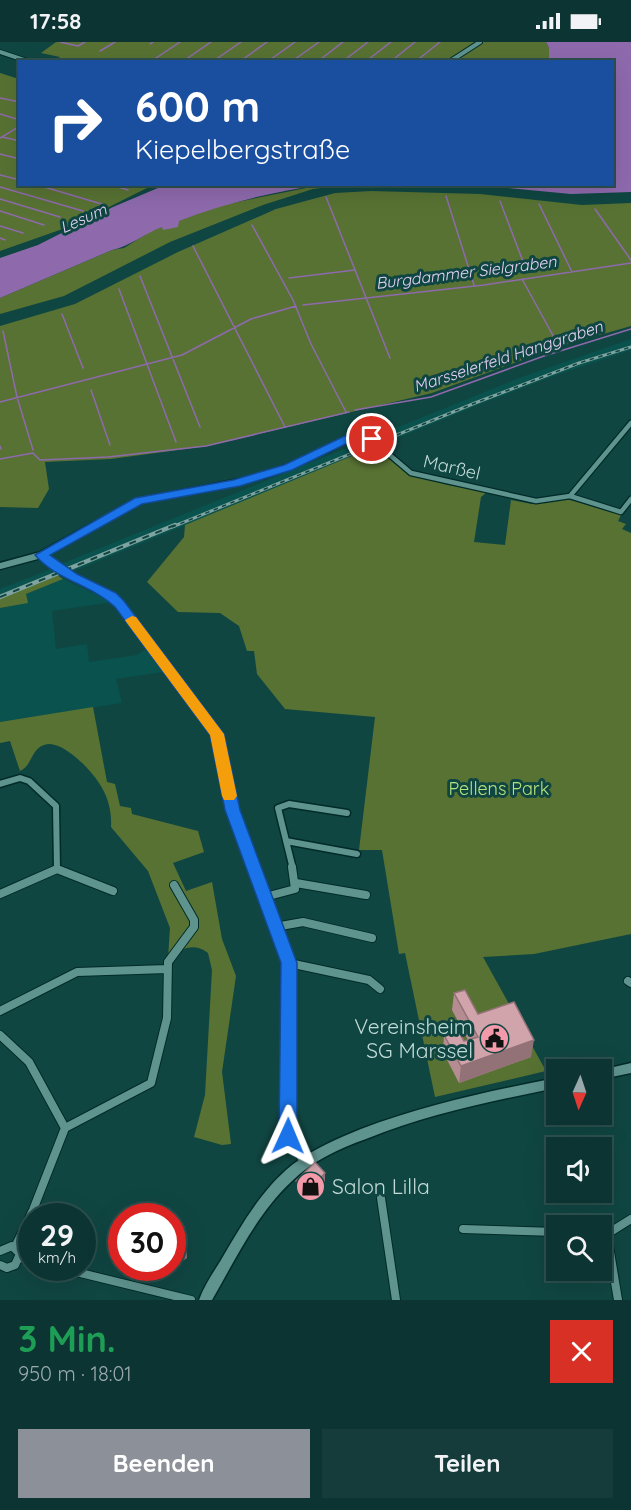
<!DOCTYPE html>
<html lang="de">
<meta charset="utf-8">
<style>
:root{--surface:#0c3432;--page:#153c3a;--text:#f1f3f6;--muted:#9aaaac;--line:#2c4f4d;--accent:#8c9099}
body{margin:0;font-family:Quicksand,sans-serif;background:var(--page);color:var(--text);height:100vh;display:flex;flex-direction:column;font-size:22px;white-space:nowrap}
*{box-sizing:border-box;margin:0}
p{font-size:20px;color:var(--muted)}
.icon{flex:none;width:33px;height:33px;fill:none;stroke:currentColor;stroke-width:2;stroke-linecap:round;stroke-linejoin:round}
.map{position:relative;height:1258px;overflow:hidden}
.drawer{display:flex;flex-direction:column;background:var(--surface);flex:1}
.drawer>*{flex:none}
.guide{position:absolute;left:18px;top:18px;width:596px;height:126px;border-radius:0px;box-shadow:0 6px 24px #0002,0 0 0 2px var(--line);background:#1a4fa0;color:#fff;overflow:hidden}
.needle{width:39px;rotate:183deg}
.fabs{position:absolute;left:546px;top:1017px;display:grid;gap:12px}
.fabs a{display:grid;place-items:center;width:66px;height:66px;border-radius:0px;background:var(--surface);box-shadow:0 6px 24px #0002,0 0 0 2px var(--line);font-size:30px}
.speed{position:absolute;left:18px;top:1161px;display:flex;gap:12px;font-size:30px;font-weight:700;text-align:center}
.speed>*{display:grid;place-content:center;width:78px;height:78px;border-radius:50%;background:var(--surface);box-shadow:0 6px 24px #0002,0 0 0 2px var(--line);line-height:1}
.speed small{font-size:15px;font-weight:400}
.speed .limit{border:9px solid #d22;background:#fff;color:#111}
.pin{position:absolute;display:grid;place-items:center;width:51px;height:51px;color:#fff;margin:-26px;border:3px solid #fff;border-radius:50%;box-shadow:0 2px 6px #0007}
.me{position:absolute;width:66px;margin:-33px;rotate:1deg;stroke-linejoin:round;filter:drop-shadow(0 0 4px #0008)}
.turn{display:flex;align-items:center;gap:21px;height:126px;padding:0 18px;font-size:27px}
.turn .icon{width:78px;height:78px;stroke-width:2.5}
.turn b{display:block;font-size:42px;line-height:51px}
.round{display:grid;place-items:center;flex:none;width:63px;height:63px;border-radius:0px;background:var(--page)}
.summary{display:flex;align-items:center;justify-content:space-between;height:102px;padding:0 18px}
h1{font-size:36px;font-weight:700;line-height:45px;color:#1e9e55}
.button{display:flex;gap:12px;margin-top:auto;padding:12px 18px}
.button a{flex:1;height:69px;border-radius:0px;background:var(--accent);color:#fff;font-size:24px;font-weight:700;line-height:69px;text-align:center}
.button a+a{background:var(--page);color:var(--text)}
.status{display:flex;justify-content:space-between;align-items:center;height:42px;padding:0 30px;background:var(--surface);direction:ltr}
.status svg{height:16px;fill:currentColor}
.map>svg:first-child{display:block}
</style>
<div class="status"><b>17:58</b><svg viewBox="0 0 49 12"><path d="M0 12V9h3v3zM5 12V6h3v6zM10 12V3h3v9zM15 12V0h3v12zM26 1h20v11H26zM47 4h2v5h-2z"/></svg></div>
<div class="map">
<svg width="631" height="1258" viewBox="0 0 631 1258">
<rect width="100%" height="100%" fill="#104642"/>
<!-- built -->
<path fill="#09524d" d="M631,297v11l-77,26 -71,27 -409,168 -13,-7 458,-186z
M54,526l7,8 -61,25v-12z
M63,537l50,23 -61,9 4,38 31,-5 2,18 48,-7 10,-7 16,24 -47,7 6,24 -122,19v-114l27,-5 -1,-9z"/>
<!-- green -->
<path fill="#587233" d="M56,0h490l3,6v13l-406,1 -18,-4 -5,3 -67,1 7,-5 -19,-4z
M0,31l19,6 1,105 133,1 -82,41 -71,25z
M321,143h25l-33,4 -50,16 -93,37 -106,54 -64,18v-16l112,-48 12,-2 29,-18 69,-25z
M371,149l109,3 102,11 49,-2v123l-73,21 -126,46 -224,53 -97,13 -66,3 4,27 -11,19 -38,-1v-181l75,-22 103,-52 98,-43 59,-16z
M376,404l34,28 38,11 39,7 -6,5 -7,45 31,3 6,-45 21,4 31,-6 58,17 -3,6 8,3 -4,5 9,4v401l-97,20 -51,3 63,114 -111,26 -30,-144 -6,1 -17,-104h-23l16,-133 -90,-8 -28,-35 -3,-23h-7l-8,-25 -19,-13 -42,-1 -31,-30 37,-45 1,-12z
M57,533l6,4 -37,15 2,9 -28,5v-10z
M93,665l14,75 8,2 5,22 11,2 1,6 66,17 6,21 -31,11 13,28 26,-9 10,57 14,37 -14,96 9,72 -9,1 -28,-8 11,-42 7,-125 -4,-17c-15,-11 -26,-4 -40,5l2,-30 -22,-57 -37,-44c1,-15 -3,-31 -12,-44 -8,-13 -38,-45 -55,-38 -13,4 -12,21 -24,26l-10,-30 -10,2v-21z"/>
<!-- water -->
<path fill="#8e6aad" d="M546,0h85v150l-60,2 -93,-9 134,-1v-122l-63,-1v-13z
M165,143h156c-49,7 -96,18 -142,36l-1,6 -15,3 -1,-3c-18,7 -32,19 -50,23l-112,48v-40l38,-13 75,-38z"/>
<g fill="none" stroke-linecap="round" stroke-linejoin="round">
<!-- stream -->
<path stroke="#8e6aad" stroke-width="1.5" d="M60,0l18,4 7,-4
M150,2l3,-2
M100,9l15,-9
M150,20l30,-20
M182,20l29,-20
M212,20l29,-20
M239,20l28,-20
M267,20l28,-20
M291,20l28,-20
M317,20l26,-20
M342,20l26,-20
M365,20l26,-20
M390,20l25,-20
M415,20l25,-20
M0,56l20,4
M0,72l20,6
M2,95l18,4
M0,96l20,-12
M0,112l20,5
M0,133l20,5
M34,142l71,21
M109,142l19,6
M0,145l83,24
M446,154l28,89
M326,155l64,161
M0,157l60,18
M500,159l27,71
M539,162l33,68
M595,167l36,51
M0,169l44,14
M252,183l41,75 18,44 35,68
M0,184l23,7
M0,196l5,2
M193,204l92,181
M140,234l60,151
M289,236l66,-8
M522,237l39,71
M119,247l57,153
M303,263l181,-20 147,-22
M62,272l21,54
M3,289l14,66 16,53
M91,348l19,55
M0,360l182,-47 69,-36 45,-13
M355,368l76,-13 113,-41 87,-27
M0,404l1,3
M0,417l33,-6 7,7 68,-3 98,-11 143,-34"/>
<defs>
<path id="minor-far3" d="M0,10l30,10
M449,20l31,-20"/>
<path id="minor-far2" d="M570,454l51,16 10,-13
M92,485l47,-26 125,-25 66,-27 25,-13 10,-2 46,39 125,28 34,-5 61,-73"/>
<path id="minor-far1" d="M41,513l32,22 38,19 8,8 97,130 16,76 22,59
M0,524l41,-11 54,-30
M0,742l20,-6 9,3 27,25 1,63
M286,799l71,13
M293,827l-15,-61 11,-4 58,9"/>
<path id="minor" d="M253,825l36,96 -1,173 16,26
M296,841l70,12
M0,852l57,-25 56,22
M265,855l30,-8 -3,-22
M275,885l28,-5 69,16
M289,921l80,17 11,9
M628,939l3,2
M0,969l77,-39 90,-3
M0,993l29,27 36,66 -32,82 -18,37
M65,1086l86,-45 16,-65 1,-56 26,-35v-7l-20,-35
M381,1156l15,102
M463,1187l93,3
M607,1192l11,66
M607,1192l24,-15
M0,1209l12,-5 8,8 -5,11 -8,3 -7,-3
M20,1216l12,2
M60,1226l131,32"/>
<path id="tertiary" d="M631,1021v10l-29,6 -1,-9z
M556,1036v10c-64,13 -129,26 -190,51 -28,10 -54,22 -75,43 -34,32 -56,78 -79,118h-13c5,-14 14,-27 22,-40 20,-34 40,-70 71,-95 21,-16 45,-26 69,-36 63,-24 129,-38 195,-51z"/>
</defs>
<!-- minor-far3 casing -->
<use href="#minor-far3" stroke="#012b28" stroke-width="6"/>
<!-- minor-far2 casing -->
<use href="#minor-far2" stroke="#012b28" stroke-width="7"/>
<!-- minor-far1 casing -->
<use href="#minor-far1" stroke="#012b28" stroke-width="9"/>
<!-- minor casing -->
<use href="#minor" stroke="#012b28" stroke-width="10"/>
<!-- tertiary casing -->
<use href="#tertiary" stroke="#012b28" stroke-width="3"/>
<!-- minor-far3 -->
<use href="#minor-far3" stroke="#5f938e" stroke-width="4"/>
<!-- minor-far2 -->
<use href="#minor-far2" stroke="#5f938e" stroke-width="4.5"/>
<!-- minor-far1 -->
<use href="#minor-far1" stroke="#5f938e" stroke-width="6"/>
<!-- minor -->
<use href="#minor" stroke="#5f938e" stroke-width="8"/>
<!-- tertiary -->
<use href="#tertiary" fill="#5f938e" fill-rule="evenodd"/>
<defs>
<path id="rail-far1" d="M172,485l303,-124 104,-40 52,-16"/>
<path id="rail" d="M0,555l175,-72"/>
</defs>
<!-- rail-far1 casing -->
<use href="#rail-far1" stroke="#7fa3a0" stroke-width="3"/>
<!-- rail casing -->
<use href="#rail" stroke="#7fa3a0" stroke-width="4.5"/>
<!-- rail-far1 -->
<use href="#rail-far1" stroke="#104642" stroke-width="1.5" stroke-dasharray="4.5" stroke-linecap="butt"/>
<!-- rail -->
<use href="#rail" stroke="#104642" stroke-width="2" stroke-dasharray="7" stroke-linecap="butt"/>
</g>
<!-- wall -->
<path fill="#b48c92" d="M454,951l24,21 53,43 -72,26 -16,-31 1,-17 20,6 4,-1 -16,-30z
M325,1131v8l-17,18 -12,-9v-9z"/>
<!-- shaded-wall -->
<path fill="#927277" d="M534,998l-3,17 -72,26 2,-17z
M325,1131v8l-17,18v-8z
M184,1185l2,16 1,15 -14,9 -1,-17z"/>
<!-- building -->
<path fill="#d1a3aa" stroke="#927277" stroke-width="1.5" d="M465,948l13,24 36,-12 20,38 -73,26 -17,-31 14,-5 6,11 14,-4 -24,-44z
M315,1120l10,11 -17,18 -12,-10z
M142,1169l11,5h-17z
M172,1179l12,6 1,15 -13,8z"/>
<!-- route -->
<path fill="#1a73e8" stroke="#114b97" stroke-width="1.5" d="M365,388l11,7v5l-18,-4 -66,32 -52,16 -98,18 -92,51 27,19 39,19 8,8 100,133 16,76 57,153v173l-2,6 -7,3 -6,-3 -3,-6 2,-173 -56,-153 -15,-75 -95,-128c-23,-22 -59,-27 -80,-52l100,-57 98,-18 51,-15 67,-32z"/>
<!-- slow -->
<path fill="#f59e0b" d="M132,574l4,1 88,117 13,62 -3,4h-10l-2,-4 -12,-61 -83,-112 -2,-3z"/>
<!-- icons -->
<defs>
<symbol id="civic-disc" viewBox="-11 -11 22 22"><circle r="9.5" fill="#f39aaa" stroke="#104642"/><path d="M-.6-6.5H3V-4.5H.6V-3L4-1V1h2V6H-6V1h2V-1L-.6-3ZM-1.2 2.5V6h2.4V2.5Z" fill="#111"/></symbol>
<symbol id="shop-disc" viewBox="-11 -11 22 22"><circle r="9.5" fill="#f39aaa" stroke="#104642"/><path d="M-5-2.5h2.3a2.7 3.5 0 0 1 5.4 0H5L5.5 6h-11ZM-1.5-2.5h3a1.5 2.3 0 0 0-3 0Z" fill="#111"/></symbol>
</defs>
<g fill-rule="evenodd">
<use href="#civic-disc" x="478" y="980" width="33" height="33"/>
<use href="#shop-disc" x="294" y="1128" width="33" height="33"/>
</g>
<g text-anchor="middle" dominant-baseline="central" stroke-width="6" stroke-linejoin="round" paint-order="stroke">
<!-- far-water labels -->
<g font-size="16" font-style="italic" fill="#e6d3f8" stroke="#104642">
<text transform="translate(83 176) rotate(-24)">Lesum</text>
<text transform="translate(466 230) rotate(-7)">Burgdammer Sielgraben</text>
<text transform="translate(508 314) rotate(-18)">Marsselerfeld Hanggraben</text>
</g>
<!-- street labels -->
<g font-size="18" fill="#c1dad7" stroke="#104642">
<text transform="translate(452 425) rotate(13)">Marßel</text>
</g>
<!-- park labels -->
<g font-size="18" fill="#b6e17d" stroke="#104642">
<text x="499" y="746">Pellens Park</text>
</g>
<!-- near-poi labels -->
<g font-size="21" fill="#c1dad7" stroke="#104642" text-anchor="end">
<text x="473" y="984">Vereinsheim<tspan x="473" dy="24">SG Marssel</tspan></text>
<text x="332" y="1144" text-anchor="start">Salon Lilla</text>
</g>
</g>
</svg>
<div class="fabs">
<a><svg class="needle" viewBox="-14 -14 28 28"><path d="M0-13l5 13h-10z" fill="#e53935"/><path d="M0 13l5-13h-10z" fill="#9aaaac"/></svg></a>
<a><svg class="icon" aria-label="sound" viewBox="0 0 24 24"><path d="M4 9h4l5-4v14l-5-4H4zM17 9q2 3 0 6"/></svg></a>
<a><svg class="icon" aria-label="search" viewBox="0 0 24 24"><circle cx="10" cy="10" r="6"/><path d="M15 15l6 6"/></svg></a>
</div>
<div class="speed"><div>29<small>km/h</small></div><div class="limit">30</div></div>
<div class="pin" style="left:372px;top:397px;background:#d93025"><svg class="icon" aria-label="arrive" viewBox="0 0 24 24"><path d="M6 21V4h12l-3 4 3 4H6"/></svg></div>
<svg class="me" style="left:288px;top:1094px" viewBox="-20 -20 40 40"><path d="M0-17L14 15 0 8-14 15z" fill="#1a73e8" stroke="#fff" stroke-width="4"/></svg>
<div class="guide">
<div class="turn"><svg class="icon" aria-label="right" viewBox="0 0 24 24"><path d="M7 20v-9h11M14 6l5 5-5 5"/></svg><div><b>600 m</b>Kiepelbergstraße</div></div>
</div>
</div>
<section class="drawer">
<div class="summary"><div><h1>3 Min.</h1><p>950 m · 18:01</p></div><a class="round" style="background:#d93025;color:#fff"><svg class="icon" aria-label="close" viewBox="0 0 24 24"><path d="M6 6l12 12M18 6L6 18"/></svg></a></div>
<div class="button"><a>Beenden</a><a>Teilen</a></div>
</section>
